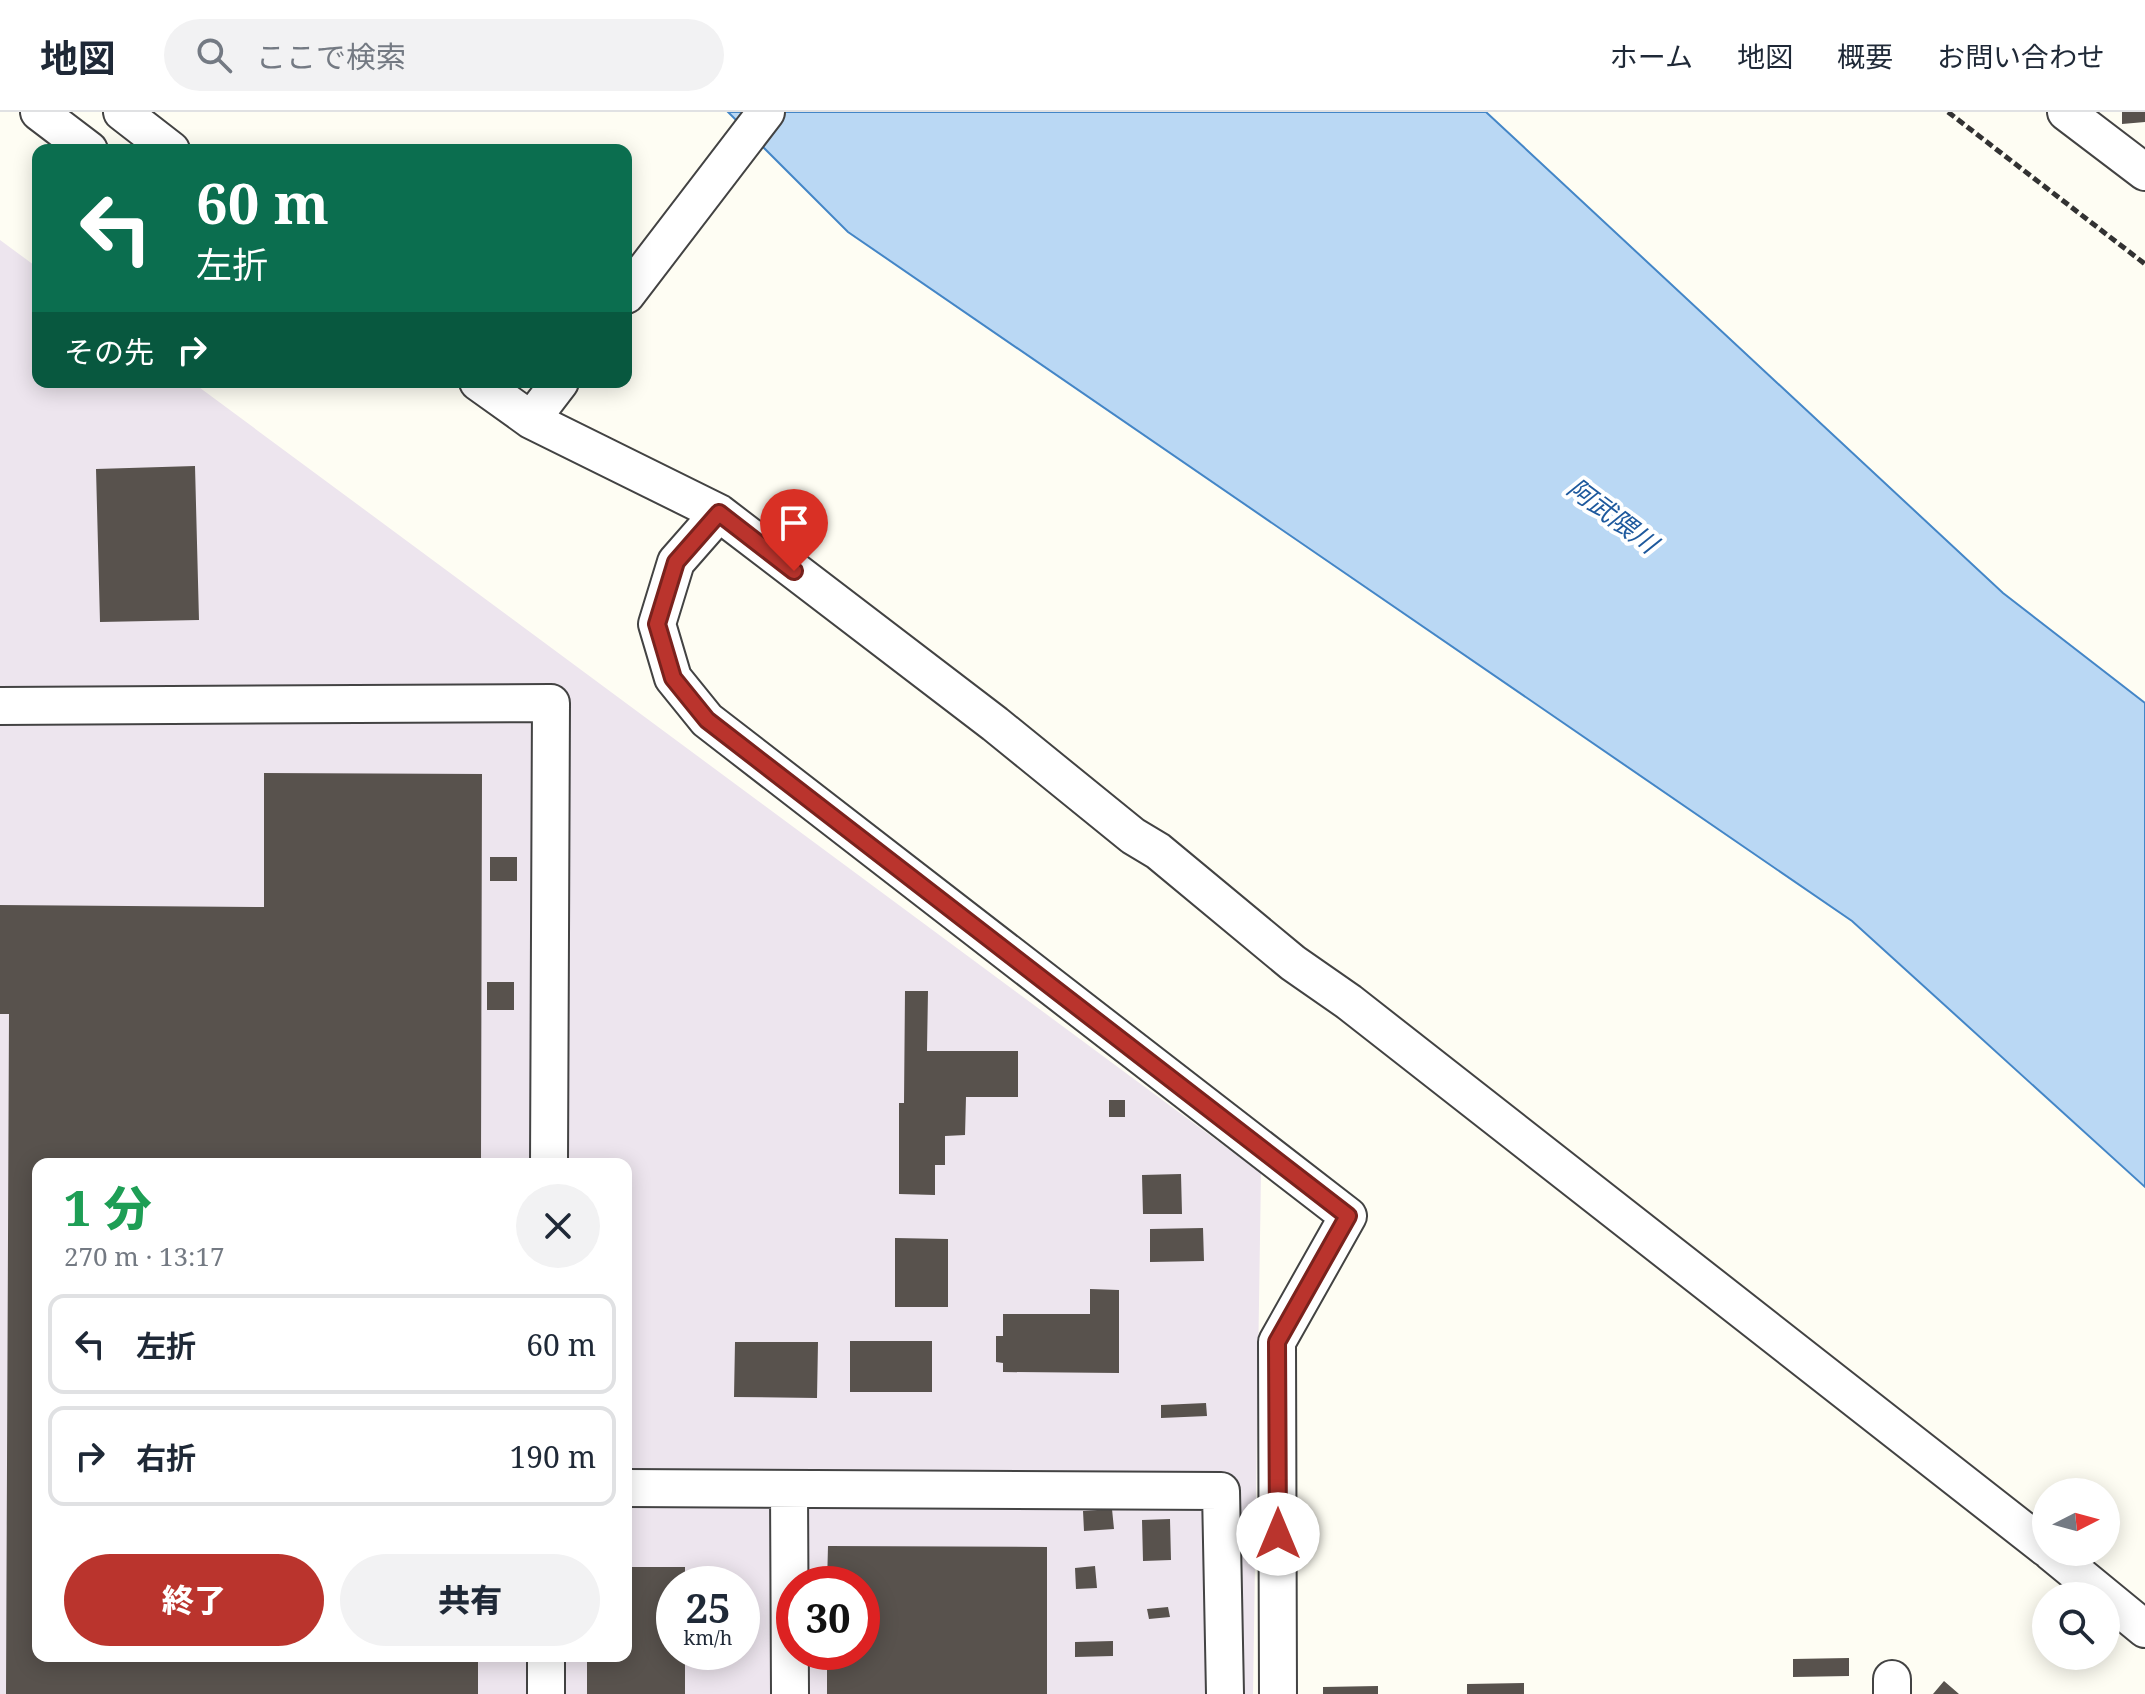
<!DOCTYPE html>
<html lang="ja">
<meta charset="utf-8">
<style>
:root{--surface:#fff;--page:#f2f2f3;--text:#1f2937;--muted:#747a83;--line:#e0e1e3;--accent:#ba342d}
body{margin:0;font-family:"Noto Serif","Noto Sans JP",serif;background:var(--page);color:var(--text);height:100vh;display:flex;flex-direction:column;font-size:30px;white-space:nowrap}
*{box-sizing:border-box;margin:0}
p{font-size:26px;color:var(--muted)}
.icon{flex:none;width:44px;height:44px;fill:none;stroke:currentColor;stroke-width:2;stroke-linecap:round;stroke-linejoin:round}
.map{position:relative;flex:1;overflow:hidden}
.drawer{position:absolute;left:32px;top:1046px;width:600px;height:504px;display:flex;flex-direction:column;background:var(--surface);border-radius:16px;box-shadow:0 4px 20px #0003}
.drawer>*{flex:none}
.guide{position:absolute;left:32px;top:32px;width:600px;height:244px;border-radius:16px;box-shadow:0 4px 20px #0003;background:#0b6e4f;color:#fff;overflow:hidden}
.needle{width:52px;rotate:84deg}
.tools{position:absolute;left:2032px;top:1366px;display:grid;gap:16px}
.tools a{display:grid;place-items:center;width:88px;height:88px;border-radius:50%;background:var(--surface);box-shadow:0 4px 20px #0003;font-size:40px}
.speed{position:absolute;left:656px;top:1454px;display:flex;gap:16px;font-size:40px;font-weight:700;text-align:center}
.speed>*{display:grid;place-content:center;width:104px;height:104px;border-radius:50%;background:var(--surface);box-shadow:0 4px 20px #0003;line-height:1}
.speed small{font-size:20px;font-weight:400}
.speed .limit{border:12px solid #d22;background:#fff;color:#111}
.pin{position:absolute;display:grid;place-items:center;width:68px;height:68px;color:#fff;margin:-82px -34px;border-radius:50% 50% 50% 0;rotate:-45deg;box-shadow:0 0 8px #0007}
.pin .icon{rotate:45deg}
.me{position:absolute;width:88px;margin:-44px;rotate:0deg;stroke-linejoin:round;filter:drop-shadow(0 0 6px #0008)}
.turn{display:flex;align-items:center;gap:28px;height:168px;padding:0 32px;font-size:36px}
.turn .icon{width:104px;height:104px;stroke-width:2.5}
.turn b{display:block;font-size:56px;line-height:68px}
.then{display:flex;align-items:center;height:76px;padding:0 32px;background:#0003;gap:16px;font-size:30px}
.round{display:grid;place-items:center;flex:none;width:84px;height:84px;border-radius:42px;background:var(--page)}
.summary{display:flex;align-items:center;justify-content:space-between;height:136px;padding:0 32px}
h1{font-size:48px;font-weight:800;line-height:60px;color:#1e9e55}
.button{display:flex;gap:16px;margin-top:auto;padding:16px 32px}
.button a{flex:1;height:92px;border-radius:48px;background:var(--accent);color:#fff;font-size:32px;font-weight:800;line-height:92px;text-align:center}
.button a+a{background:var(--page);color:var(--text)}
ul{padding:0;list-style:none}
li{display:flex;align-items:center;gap:24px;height:100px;margin:0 16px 12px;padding:0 16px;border:4px solid var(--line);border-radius:16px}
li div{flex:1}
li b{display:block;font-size:30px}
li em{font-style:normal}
header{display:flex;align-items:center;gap:48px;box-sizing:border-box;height:112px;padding:0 40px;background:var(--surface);border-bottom:2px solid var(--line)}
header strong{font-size:38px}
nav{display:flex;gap:44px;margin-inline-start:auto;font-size:28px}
.search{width:560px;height:72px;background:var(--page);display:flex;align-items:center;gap:20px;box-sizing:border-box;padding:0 28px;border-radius:44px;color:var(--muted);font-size:30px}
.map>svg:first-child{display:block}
</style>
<header>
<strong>地図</strong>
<div class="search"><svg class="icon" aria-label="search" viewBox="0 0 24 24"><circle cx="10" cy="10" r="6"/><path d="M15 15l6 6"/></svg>ここで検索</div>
<nav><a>ホーム</a><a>地図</a><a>概要</a><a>お問い合わせ</a></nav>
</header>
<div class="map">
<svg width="2145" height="1582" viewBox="0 0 2145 1582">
<rect width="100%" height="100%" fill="#fefdf3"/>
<!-- industrial -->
<path fill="#ede5ee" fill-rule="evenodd" d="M0,128l38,28v114h154l1069,791 -8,521h-1253zM38,1052h588v492h-588zM674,1472h68v68h-68zM794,1472h68v68h-68z"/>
<!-- water -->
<path fill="#bad8f4" stroke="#4486c7" stroke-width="2" d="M728,0h758l517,481 142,110v484l-293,-266 -1004,-689z"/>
<!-- building -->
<path fill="#58524d" d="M2122,0h23v10l-23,2z
M195,354l4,154 -99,2 -4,-153z
M264,661l218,1 -1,390h-443v492h440v38h-472l3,-680h-9v-109l264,2z
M490,745h27v24h-27z
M487,870h27v28h-27z
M905,879h23l-1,60h91v46h-52l-1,38 -20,1v29h-10v30l-36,-1v-91h5z
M1109,988h16v17h-16z
M1181,1062l1,40h-39l-1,-39z
M1203,1116l1,33 -54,1v-33z
M895,1126l53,1v68h-53z
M1090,1177l29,1v83l-116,-1v-9l-7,-1v-26h7v-22h87z
M850,1229h82v51h-82z
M735,1230h83l-1,56 -83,-1z
M1206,1291l1,13 -46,2v-13z
M1112,1397l2,20 -30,2 -1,-20z
M1170,1407l1,41 -28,1 -1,-41z
M828,1434l219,1v147h-220v-42h35v-68h-35z
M1095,1454l2,22 -21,1 -1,-21z
M626,1455h59v17h-11v68h11v42h-98v-38h39z
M1168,1495l2,10 -21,2 -2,-10z
M1113,1529v15l-38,1v-15z
M1849,1546v18l-56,1v-18z
M1944,1569l15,13h-26z
M1524,1571v11h-57v-10z
M1378,1574v8h-55v-7z"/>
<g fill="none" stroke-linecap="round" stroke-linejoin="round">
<defs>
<path id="minor" d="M39,0l50,38
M122,0l49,38
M2066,0l79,60
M626,183l140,-183
M478,270l53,38 188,93 276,211 138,112 25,15 135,112 56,39 697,546
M531,308l29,-38
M719,401l-43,49 -19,62 16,54 34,42 641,496 -71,126 1,352
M0,594l551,-3 -2,461
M626,1376l595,3 4,203
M789,1377l1,205
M2051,1440l94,77
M1892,1567v15
M546,1582v-38"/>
</defs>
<!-- minor casing -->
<use href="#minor" stroke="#434343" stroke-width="40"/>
<!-- path -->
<path stroke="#323232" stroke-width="5" stroke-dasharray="8 4" stroke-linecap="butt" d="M1948,0l197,152"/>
<!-- minor -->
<use href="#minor" stroke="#fff" stroke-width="36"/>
</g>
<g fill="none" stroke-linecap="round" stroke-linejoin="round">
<defs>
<path id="route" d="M794,459l-75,-58 -43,49 -19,62 16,54 34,42 641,496 -71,126 1,192"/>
</defs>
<!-- route casing -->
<use href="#route" stroke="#79221d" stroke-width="20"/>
<!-- route -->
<use href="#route" stroke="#ba342d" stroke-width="14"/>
</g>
<g text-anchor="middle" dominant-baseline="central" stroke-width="8" stroke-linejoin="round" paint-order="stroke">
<!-- water labels -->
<g font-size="26" font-style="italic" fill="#1e599d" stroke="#fff">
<text transform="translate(1613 403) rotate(37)">阿武隈川</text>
</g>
</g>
</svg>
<div class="tools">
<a><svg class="needle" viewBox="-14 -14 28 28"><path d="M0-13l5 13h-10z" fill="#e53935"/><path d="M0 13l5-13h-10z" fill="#747a83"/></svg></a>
<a><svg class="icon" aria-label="search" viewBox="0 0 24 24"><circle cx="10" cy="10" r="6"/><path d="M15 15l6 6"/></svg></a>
</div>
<div class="speed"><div>25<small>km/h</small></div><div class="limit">30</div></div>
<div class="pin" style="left:794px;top:459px;background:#d93025"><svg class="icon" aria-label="arrive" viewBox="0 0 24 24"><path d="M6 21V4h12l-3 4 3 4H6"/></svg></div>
<svg class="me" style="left:1278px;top:1422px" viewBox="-20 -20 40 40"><circle r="19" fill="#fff"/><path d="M0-13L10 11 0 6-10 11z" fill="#ba342d"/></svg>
<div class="guide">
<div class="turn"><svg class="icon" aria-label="left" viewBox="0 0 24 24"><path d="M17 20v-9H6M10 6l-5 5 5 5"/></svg><div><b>60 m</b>左折</div></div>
<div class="then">その先<svg class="icon" aria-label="right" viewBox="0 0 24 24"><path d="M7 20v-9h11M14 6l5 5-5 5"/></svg></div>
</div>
<section class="drawer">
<div class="summary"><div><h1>1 分</h1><p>270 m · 13:17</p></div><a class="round"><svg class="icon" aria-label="close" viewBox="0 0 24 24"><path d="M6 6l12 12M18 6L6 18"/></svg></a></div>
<ul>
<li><svg class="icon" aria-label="left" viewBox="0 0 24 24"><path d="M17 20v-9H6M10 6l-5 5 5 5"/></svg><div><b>左折</b></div><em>60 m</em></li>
<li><svg class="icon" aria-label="right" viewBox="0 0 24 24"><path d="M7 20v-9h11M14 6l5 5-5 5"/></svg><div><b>右折</b></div><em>190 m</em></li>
</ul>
<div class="button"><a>終了</a><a>共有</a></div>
</section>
</div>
